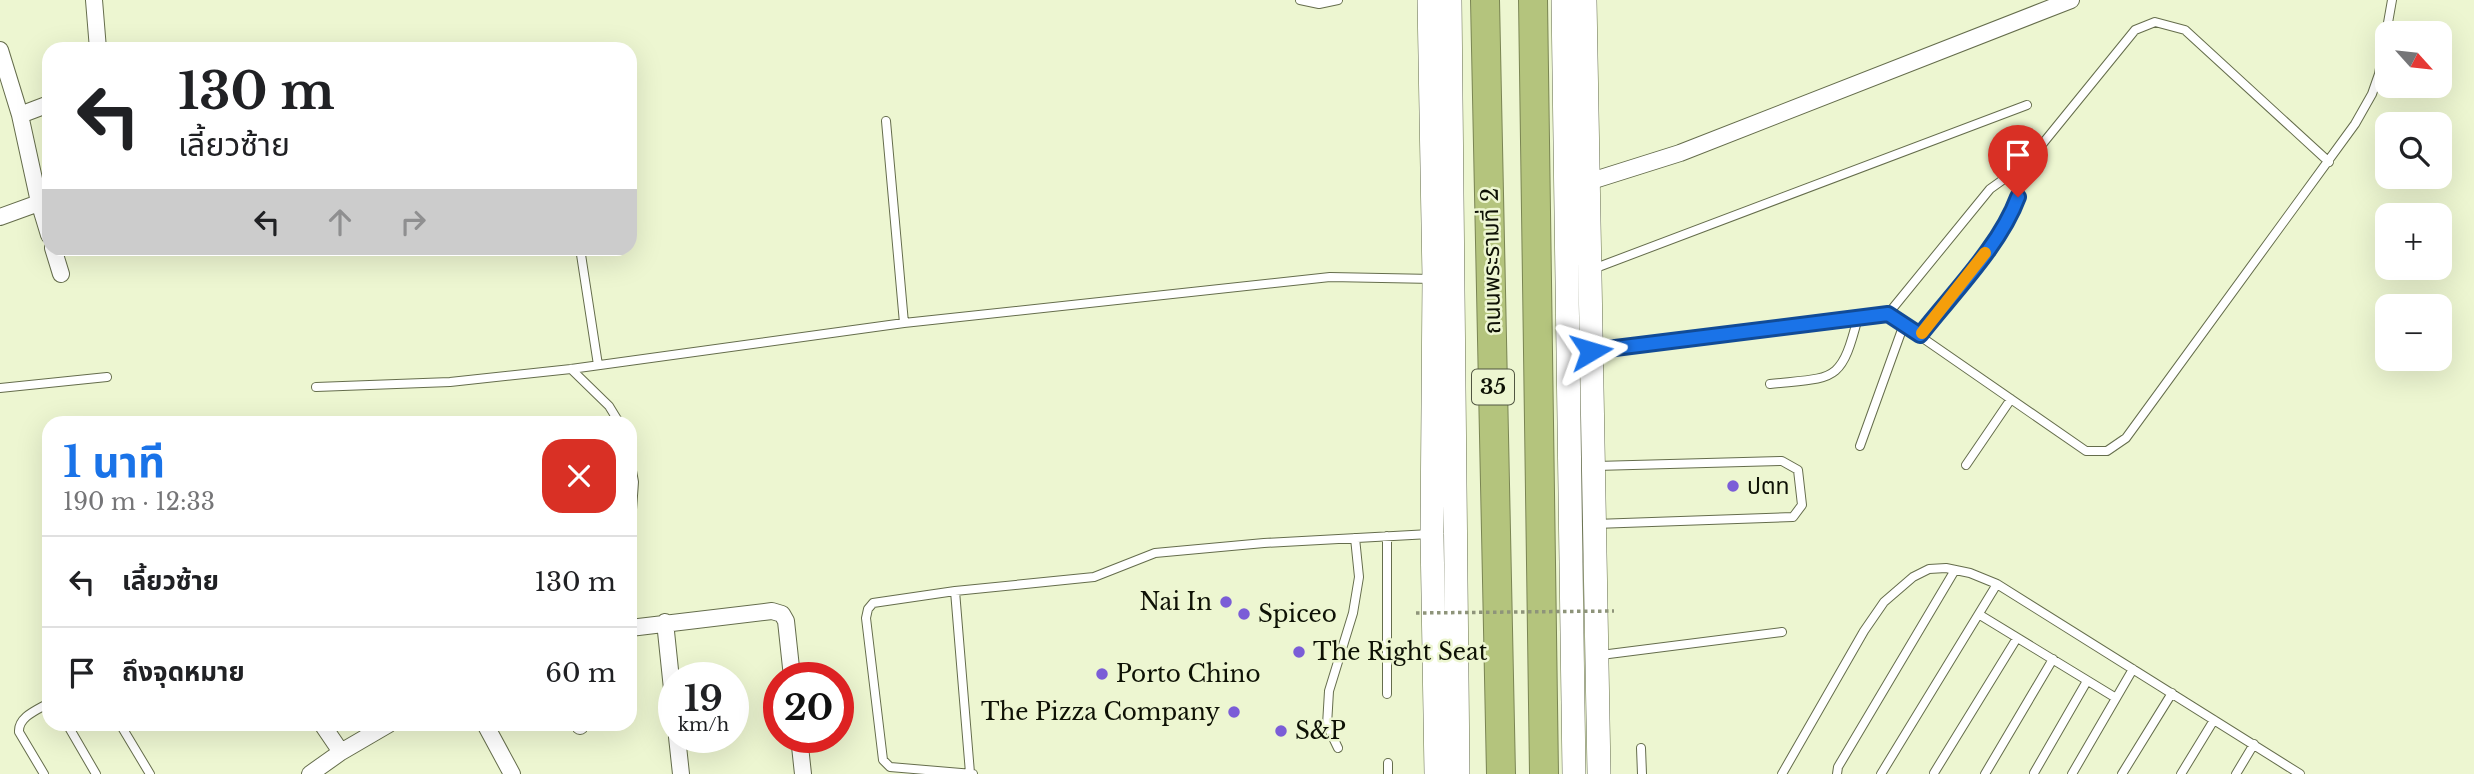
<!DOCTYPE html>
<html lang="th">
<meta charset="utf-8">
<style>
:root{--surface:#fff;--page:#f2f2f2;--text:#202124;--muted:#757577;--line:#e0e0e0;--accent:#1a73e8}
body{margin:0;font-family:"Libre Baskerville","Noto Sans Thai",serif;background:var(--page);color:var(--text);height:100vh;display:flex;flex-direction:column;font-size:26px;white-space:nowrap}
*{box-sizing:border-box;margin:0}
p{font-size:23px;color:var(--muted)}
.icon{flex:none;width:38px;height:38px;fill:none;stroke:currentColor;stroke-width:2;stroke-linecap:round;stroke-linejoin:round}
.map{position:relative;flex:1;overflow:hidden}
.panel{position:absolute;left:42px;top:416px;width:595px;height:315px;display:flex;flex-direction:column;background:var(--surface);border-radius:21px;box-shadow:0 7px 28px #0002}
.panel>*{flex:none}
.guide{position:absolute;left:42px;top:42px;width:595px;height:214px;border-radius:21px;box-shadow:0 7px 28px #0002;background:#fff;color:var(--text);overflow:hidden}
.needle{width:46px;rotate:117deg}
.controls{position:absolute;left:2375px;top:21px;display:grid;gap:14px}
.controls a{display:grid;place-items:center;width:77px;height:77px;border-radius:14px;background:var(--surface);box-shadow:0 7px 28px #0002;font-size:35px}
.speed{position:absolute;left:658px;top:662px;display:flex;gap:14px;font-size:35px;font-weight:700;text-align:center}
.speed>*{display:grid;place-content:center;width:91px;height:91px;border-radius:50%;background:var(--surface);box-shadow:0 7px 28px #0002;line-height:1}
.speed small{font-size:18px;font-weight:400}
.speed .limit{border:10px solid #d22;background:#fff;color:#111}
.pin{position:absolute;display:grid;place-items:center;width:60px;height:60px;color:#fff;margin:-72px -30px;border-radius:50% 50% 50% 0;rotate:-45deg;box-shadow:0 0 7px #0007}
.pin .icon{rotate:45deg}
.me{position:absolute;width:77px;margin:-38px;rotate:83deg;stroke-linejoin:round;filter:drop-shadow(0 0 5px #0008)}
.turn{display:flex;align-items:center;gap:24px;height:147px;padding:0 21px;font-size:32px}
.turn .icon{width:91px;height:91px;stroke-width:2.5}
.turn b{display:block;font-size:49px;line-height:60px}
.lanes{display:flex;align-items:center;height:66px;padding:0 21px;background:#0003;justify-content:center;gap:35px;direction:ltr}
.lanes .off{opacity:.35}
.round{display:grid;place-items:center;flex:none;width:74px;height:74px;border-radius:21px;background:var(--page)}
.head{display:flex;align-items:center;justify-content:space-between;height:119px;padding:0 21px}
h1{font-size:42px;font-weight:700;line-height:52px;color:var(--accent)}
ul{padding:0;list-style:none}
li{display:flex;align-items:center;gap:21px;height:91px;padding:0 21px;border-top:2px solid var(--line)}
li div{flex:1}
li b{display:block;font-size:26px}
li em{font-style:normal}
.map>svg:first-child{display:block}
</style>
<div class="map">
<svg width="2474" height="774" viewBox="0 0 2474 774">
<rect width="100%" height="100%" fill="#edf6d1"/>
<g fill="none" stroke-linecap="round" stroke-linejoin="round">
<defs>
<path id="lane" d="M1300,0l19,4 19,-4
M886,121l18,202
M580,248l18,117
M1593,269l434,-164
M1888,314l198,137h21l19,-13 229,-314 17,-30 7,-20 13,-74
M1920,335l91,-118 7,-20v-23
M1593,351l295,-37 102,-125 14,-10 14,-5 117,-144 20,-8 30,8 144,132
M571,369l38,37 11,18
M1770,384c65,-7 71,0 88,-67
M316,387l134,-5 121,-13 333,-46 426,-46 104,2
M0,388l107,-11
M1860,446l44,-122
M630,460l4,22 -4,55
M1966,465l45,-66
M1595,524l198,-7 9,-12 -4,-35 -16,-9 -186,5
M955,591l15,182
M1980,615l136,83
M1601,655l181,-23
M1387,694v-158
M67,724l29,50
M120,724l30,50
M1338,748l-11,-23 2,-34 24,-78 6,-36 -4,-39
M1641,748l1,26
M1388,763v11
M1934,773l83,-135
M2034,773l53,-92
M44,774l-25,-42c-1,-15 18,-22 30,-29
M973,774l-83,-7 -7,-7 -17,-142 2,-9 5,-6 82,-12 139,-14 61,-24 109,-10 166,-9
M1782,774l82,-143 20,-29 29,-25 16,-8 17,-1 24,5 27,11 303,190
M1837,774l1,-7 117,-197
M1881,774l116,-190
M1985,774l68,-115
M2072,774l61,-105
M2122,774l50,-81
M2181,774l33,-54
M2236,774l18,-30"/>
<path id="street" d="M94,0l4,49
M0,50l20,65 19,87 10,33
M20,115l29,-11
M1588,182l92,-29 391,-153
M0,217l47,-17
M53,248l8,26
M665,622l9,86
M630,628l142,-17 10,3 4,7 6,56
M322,724l19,28 48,-28
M485,724l27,50
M580,724v2
M677,737l4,37
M799,737l4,37
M310,774l31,-22"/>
<path id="secondary" d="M1429,0l5,279 -2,255 4,240
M1450,0l8,774
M1563,0l11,774
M1585,0l14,774"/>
<path id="highway" d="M1485,0l16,774
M1533,0l11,774"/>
</defs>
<!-- lane casing -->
<use href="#lane" stroke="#656d4c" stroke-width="10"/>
<!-- street casing -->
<use href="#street" stroke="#656d4c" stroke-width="18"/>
<!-- secondary casing -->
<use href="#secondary" stroke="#656d4c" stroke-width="24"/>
<!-- highway casing -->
<use href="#highway" stroke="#7a8553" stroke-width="30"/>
<!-- lane -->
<use href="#lane" stroke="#fff" stroke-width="8"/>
<!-- street -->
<use href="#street" stroke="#fff" stroke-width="16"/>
<!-- secondary -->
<use href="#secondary" stroke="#fff" stroke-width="23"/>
<!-- highway -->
<use href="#highway" stroke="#b4c47d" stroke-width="28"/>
<!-- path-bridge -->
<path stroke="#8e947a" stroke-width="3.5" stroke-dasharray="3.5 3.5" stroke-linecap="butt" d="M1416,613l198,-2"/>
</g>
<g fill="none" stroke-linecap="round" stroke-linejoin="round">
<defs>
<path id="route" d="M1591,351l297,-37 32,21c32,-41 80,-89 98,-138"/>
</defs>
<!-- route casing -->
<use href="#route" stroke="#114b97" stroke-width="18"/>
<!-- route -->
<use href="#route" stroke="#1a73e8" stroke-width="12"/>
<!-- slow -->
<path stroke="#f59e0b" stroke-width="12" d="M1922,333l63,-80"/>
</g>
<!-- markers -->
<g fill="#7b5dd7" stroke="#edf6d1" stroke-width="2.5">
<circle cx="1733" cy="486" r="7"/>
<circle cx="1226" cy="602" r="7"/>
<circle cx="1244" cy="614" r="7"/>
<circle cx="1299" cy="652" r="7"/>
<circle cx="1102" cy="674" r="7"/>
<circle cx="1234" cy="712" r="7"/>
<circle cx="1281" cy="731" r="7"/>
</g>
<g text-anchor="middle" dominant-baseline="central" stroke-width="5" stroke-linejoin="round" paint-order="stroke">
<!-- shield labels -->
<rect fill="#edf6d1" stroke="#515642" stroke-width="2" x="1472" y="369.5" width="42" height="35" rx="5"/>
<g font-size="21" font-weight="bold" fill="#0e1105">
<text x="1493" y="387">35</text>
</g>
<!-- street labels -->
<g font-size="23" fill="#0e1105" stroke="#edf6d1">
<text transform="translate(1491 261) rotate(-91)">ถนนพระรามที่ 2</text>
</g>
<!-- poi labels -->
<g font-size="23" fill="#0e1105" stroke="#edf6d1" text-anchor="start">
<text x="1747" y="486">ปตท</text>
<text x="1212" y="602" text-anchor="end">Nai In</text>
<text x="1258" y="614">Spiceo</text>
<text x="1313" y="652">The Right Seat</text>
<text x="1116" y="674">Porto Chino</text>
<text x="1220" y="712" text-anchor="end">The Pizza Company</text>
<text x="1295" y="731">S&amp;P</text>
</g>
</g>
</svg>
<div class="controls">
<a><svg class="needle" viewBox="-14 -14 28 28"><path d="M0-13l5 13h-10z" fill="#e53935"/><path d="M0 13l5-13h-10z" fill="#757577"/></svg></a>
<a><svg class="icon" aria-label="search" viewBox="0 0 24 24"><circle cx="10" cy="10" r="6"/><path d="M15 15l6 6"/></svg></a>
<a>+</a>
<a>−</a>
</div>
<div class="speed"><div>19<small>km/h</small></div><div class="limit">20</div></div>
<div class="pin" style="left:2018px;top:197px;background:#d93025"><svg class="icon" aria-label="arrive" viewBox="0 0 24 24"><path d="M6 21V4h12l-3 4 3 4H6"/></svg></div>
<svg class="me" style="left:1591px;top:351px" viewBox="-20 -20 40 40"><path d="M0-17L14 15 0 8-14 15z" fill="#1a73e8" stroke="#fff" stroke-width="4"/></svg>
<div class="guide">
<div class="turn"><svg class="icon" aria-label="left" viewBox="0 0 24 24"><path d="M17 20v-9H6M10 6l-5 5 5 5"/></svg><div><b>130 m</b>เลี้ยวซ้าย</div></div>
<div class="lanes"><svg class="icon" aria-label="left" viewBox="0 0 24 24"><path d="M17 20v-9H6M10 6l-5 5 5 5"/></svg><svg class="icon off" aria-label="ahead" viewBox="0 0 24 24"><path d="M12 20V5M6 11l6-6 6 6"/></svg><svg class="icon off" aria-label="right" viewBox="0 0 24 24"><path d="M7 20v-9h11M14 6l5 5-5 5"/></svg></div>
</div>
<section class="panel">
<div class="head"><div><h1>1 นาที</h1><p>190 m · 12:33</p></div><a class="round" style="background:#d93025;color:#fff"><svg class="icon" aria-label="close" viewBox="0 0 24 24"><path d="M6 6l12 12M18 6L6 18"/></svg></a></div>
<ul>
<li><svg class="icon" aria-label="left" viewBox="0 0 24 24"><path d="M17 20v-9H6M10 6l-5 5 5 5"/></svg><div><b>เลี้ยวซ้าย</b></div><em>130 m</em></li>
<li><svg class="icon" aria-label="arrive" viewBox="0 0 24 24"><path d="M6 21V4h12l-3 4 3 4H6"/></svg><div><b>ถึงจุดหมาย</b></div><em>60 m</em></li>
</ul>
</section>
</div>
